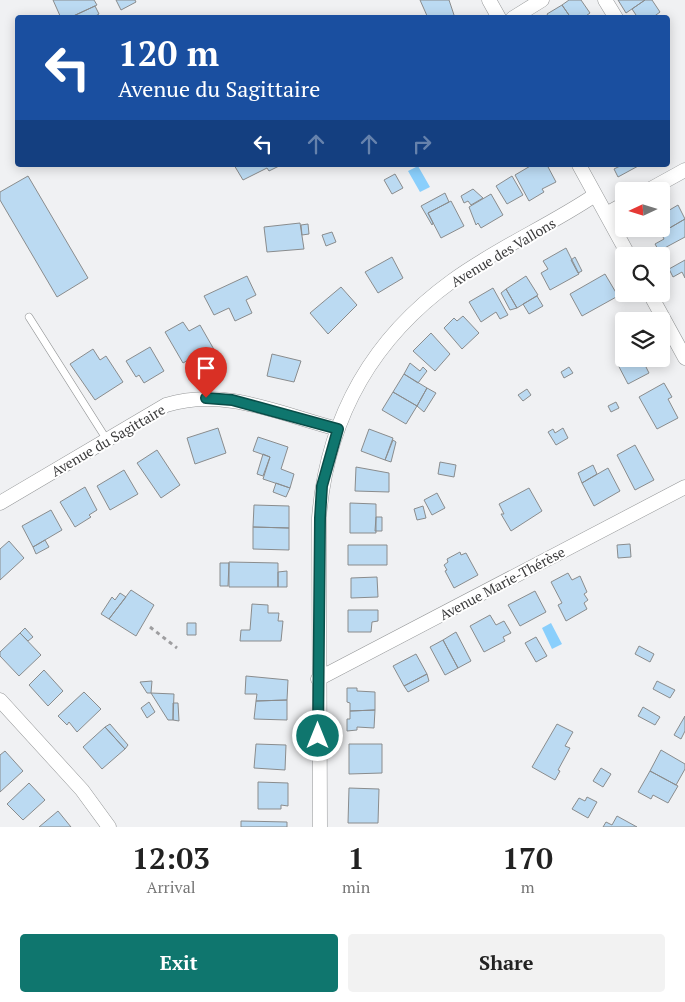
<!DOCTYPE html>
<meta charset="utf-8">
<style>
:root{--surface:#fff;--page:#f2f2f2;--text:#222;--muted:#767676;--accent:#0f766e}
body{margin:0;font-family:"PT Serif",serif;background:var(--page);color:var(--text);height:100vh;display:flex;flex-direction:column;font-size:19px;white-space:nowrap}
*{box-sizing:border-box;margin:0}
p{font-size:16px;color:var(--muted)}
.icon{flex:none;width:28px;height:28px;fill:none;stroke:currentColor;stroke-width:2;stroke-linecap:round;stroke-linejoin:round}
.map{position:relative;height:827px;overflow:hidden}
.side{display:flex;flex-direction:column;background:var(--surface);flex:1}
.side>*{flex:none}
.top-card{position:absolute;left:15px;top:15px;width:655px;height:152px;border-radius:5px;box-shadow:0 2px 12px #0003;background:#1a4fa0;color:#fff;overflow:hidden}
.needle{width:32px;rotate:266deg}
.tools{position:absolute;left:615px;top:182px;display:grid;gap:10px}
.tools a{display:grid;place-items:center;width:55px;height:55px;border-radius:5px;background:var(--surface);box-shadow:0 2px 12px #0003;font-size:25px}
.pin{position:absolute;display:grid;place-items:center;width:42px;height:42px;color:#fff;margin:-51px -21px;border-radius:50% 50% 50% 0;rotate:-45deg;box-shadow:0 0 5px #0007}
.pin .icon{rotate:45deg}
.me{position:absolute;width:55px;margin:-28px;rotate:0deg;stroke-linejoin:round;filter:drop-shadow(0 0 4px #0008)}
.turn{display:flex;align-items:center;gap:18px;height:105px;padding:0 20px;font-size:22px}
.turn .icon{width:65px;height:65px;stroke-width:2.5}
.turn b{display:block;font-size:35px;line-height:42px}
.lanes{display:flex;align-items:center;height:48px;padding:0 20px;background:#0003;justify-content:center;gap:25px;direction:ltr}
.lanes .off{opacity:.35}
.eta{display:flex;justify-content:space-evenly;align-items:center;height:85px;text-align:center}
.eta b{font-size:30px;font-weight:800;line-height:35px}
.action{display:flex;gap:10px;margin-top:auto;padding:10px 20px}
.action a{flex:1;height:58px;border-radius:5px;background:var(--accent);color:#fff;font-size:20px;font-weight:800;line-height:58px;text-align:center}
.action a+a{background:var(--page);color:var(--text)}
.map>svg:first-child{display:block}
</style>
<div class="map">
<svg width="685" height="827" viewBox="0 0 685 827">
<rect width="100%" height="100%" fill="#f0f1f3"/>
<!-- water -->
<path fill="#8acffc" d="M418,166l12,21 -10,5 -12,-21z
M551,623l11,21 -10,5 -10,-21z"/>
<!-- building -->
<path fill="#bbdaf2" stroke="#8a8c8d" d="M53,0h41l3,5 -28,13h-8z
M116,0h19l1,2 -15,8z
M420,0h29l6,18h-27z
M569,0h12l9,13 -7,5h-12l-9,-13z
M618,0h27l-19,13z
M645,0h7l8,12 -8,6h-14l-6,-9z
M562,5l9,13h-22l-2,-4z
M95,6l4,8 -7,4h-23z
M234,165h47l-12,6 -2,-3 -24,12z
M532,165h15l9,17 -14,7 2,3 -15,9 -14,-26z
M622,165h18l-22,12 -4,-8z
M395,174l8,14 -11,6 -8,-14z
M28,176l60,102 -31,19 -57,-97v-8z
M512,176l11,19 -16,9 -11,-18z
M473,189l10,9 -12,7 -3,-4 -4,2 -3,-7z
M445,193l4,9 -21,11 5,10 -1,2 -11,-19z
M491,194l12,21 -22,13 -3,-5 -2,2 -7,-18z
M451,201l13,25 -23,12 -13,-25z
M678,205l7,14 -24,14 -2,-4h2v-14z
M685,219v18l-26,14 -4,-7 9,-5 -3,-6z
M300,223l4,26 -37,3 -3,-25z
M308,224l1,10 -7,1 -1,-10z
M332,232l4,10 -10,4 -4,-11z
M566,248l13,26 -29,16 -9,-17 7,-4 -5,-8z
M392,257l11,21 -25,15 -13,-21z
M575,257l7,14 -4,2 -7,-13z
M685,260v18l-3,-6 -9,5 -4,-8z
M605,274l13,22 -36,20 -12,-22z
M247,276l9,19 -10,5 6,13 -17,8 -6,-13 -15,7 -10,-19z
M526,276l12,19 -21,13 -11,-19z
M341,287l16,18 -29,29 -18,-21z
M493,288l15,27 -8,4 -4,-7 -15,10 -12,-20z
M506,289l11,19 -7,2 -9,-17z
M537,296l6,10 -14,8 -6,-10z
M463,316l16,17 -17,16 -18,-21 10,-10 3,3z
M183,322l6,9 11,-6 16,28 -21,13 -5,-7 -7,4 -18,-31z
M431,333l19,21 -15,17 -22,-20z
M150,347l14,24 -20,12 -5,-8 -3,2 -10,-16z
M93,349l7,11 6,-4 17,26 -28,18 -25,-36z
M272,354l29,7 -7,21 -27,-6z
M624,357l18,2 7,14 -21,11 -12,-23z
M410,363l10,8 3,-4 4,4 -9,12 -14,-9z
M569,367l4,6 -9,5 -3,-6z
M404,374l23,14 -10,18 -24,-14z
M664,383l8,14 -4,2 10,19 -21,11 -18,-32z
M427,388l9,5 -12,19 -7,-6z
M527,389l4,6 -8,6 -5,-6z
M393,392l24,14 -11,18 -24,-14z
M616,402l3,6 -8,4 -3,-6z
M218,428l8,25 -31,11 -8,-26z
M563,428l5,10 -12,7 -8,-13 5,-3 2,4z
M369,429l24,9 -8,22 -24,-9z
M258,437l30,10 -7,22 13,5 -4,14 -27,-9 7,-22 -17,-6z
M393,440l3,2 -5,20 -6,-2z
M635,445l19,35 -19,10 -18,-35z
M157,450l23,35 -19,13 -24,-35z
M263,454l7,3 -7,19 -6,-2z
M440,462l16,3 -2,12 -16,-3z
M593,465l4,9 -15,9 -4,-10z
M356,467l33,6v19l-34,-1z
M608,468l12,23 -26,15 -12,-23z
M124,470l14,24 -28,16 -13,-24z
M276,483l14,5 -4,9 -13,-5z
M85,487l12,23 -8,5 2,2 -16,10 -15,-25z
M529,488l13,23 -31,20 -10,-17h3l-5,-10z
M437,493l8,15 -13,7 -8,-15z
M350,503l26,1v29h-26z
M254,505l35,1v22l-36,-1z
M423,506l3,12 -9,2 -3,-11z
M51,510l11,20 -29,17 -11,-21z
M376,517h6v14h-7z
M253,527l36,1v22l-36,-1z
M45,540l4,7 -13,7 -3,-7z
M9,541l15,17 -24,22v-31z
M630,544l1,13 -13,1 -1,-13z
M348,545h39v20h-39z
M460,552l1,3 5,-2 12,22 -24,13 -9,-17 2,-1 -3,-5 4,-3 -1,-3z
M229,562l49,1v24h-49z
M220,563h9l-1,23h-8z
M287,571v16h-9v-15z
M568,573l4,7 8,-4 7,16 -3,2 4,6 -4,3 3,6 -21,12 -8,-16 4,-2 -11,-21z
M377,577l1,20 -27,1v-20z
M131,590l23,15 -18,31 -27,-17z
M535,591l11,21 -26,14 -12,-21z
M120,593l6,4 -17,22 -8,-5 11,-17 3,3z
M252,604l16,1v8h11l-1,8h5l-2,20h-41l1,-11h9z
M348,610h30v11l-6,1 -1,10h-23z
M490,615l6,10 8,-4 7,12 -8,4 2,4 -21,11 -14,-26z
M187,623h9v12h-9z
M25,628l8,9 -5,4 -8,-8z
M456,632l15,29 -13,7 -15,-28z
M20,633l21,22 -22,21 -19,-20v-4z
M536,637l11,19 -11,6 -11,-19z
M443,640l15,28 -13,7 -15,-28z
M639,646l15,8 -4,8 -15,-8z
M416,654l11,20 -23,12 -11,-20z
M44,670l19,21 -15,15 -19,-21z
M427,674l2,7 -21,11 -4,-6z
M246,676l42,4 -1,20 -31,1 1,-7h-12z
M152,681l-1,12h-4l-7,-11z
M657,681l18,9 -5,8 -17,-9z
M347,688h10v3l18,1v18l-25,1v-8l-3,-1z
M84,692l17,17 -24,23 -8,-10 -2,3 -9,-9z
M151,693l23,1 -1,26h-5z
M287,700v20l-33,-1 2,-18z
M149,702l6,10 -8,6 -6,-10z
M173,703h5l1,18 -6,-1z
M643,707l17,10 -5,8 -17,-9z
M375,710l-1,18 -17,-1v3l-10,1v-12h3v-8z
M685,716v15l-4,8 -7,-4z
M110,724l18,21 -3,4 -20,-22z
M557,724l16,8 -8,14 5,2 -12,22 2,1 -5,9 -23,-13z
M105,727l20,22 -23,20 -19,-22z
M256,744l30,1 -1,25 -31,-2z
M349,744h33v29l-33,1z
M661,750l24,14v5l-9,16 -26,-14z
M5,751l18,20 -23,21v-37z
M601,768l10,6 -8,13 -10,-6z
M650,771l28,15 -10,17 -15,-8 -2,4 -13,-7z
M258,782l30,1v23l-7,-1v4h-23z
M29,783l16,17 -22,20 -16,-16z
M349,788l30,1 -1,34h-30z
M587,797l10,5 -9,16 -16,-9 7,-11 6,3z
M58,811l13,16h-32z
M617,816l20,11h-34l3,-5 6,3z
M241,821l46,1v5h-46z"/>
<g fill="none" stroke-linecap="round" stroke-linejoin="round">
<defs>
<path id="service" d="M29,317l78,123"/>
<path id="minor" d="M489,0l10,18
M605,0l11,18
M513,18l29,-18
M579,165l50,91
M647,191l38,-21
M606,214l18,-10
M650,294l35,64
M0,503l166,-98c60,-18 113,9 172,24
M318,679l367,-192
M0,700l82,90 27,37
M320,827l-1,-309c8,-99 53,-179 133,-237 45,-33 97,-55 143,-86"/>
</defs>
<!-- service casing -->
<use href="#service" stroke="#959798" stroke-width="8"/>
<!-- minor casing -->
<use href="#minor" stroke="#959798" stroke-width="15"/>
<!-- path -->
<path stroke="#9e9ea0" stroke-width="3" stroke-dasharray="4 4" stroke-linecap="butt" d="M150,627l27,21"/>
<!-- service -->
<use href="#service" stroke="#fff" stroke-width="7"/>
<!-- minor -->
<use href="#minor" stroke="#fff" stroke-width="14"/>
</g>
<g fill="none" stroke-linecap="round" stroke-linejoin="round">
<defs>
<path id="route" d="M206,398l26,2 106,29 -16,57 -2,32 -2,218"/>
</defs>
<!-- route casing -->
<use href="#route" stroke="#0a4d48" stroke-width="12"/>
<!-- route -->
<use href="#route" stroke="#0f766e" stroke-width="9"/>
</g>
<g text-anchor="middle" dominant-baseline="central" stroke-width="4" stroke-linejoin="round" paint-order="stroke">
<!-- street labels -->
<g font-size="14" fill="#3c3c3d" stroke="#fff">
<text transform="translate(503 252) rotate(-31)">Avenue des Vallons</text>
<text transform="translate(108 440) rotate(-30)">Avenue du Sagittaire</text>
<text transform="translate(502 583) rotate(-28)">Avenue Marie-Thérèse</text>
</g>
</g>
</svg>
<div class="tools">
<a><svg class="needle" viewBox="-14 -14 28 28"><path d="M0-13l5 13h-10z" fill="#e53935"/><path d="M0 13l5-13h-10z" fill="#767676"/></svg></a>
<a><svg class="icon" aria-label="search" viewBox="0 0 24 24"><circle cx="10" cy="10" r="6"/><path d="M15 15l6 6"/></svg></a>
<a><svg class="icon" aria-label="layers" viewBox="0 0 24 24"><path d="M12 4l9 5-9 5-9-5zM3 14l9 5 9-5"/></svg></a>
</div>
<div class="pin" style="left:206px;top:398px;background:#d93025"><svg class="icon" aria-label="arrive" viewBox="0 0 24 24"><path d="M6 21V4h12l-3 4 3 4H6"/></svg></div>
<svg class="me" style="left:318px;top:736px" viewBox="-20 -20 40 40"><circle r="17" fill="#0f766e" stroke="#fff" stroke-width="3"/><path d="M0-11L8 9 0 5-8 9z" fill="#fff"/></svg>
<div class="top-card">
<div class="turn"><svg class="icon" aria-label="left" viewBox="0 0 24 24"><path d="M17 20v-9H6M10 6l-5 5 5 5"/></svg><div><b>120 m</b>Avenue du Sagittaire</div></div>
<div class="lanes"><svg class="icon" aria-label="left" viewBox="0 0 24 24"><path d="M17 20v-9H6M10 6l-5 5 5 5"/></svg><svg class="icon off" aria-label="ahead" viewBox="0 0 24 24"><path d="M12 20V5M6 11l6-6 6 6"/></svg><svg class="icon off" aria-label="ahead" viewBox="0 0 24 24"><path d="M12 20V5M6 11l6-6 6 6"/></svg><svg class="icon off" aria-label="right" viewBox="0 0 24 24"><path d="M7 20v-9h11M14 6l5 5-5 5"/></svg></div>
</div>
</div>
<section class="side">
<div class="eta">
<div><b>12:03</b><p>Arrival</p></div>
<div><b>1</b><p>min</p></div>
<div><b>170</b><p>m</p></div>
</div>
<div class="action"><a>Exit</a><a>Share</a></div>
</section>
